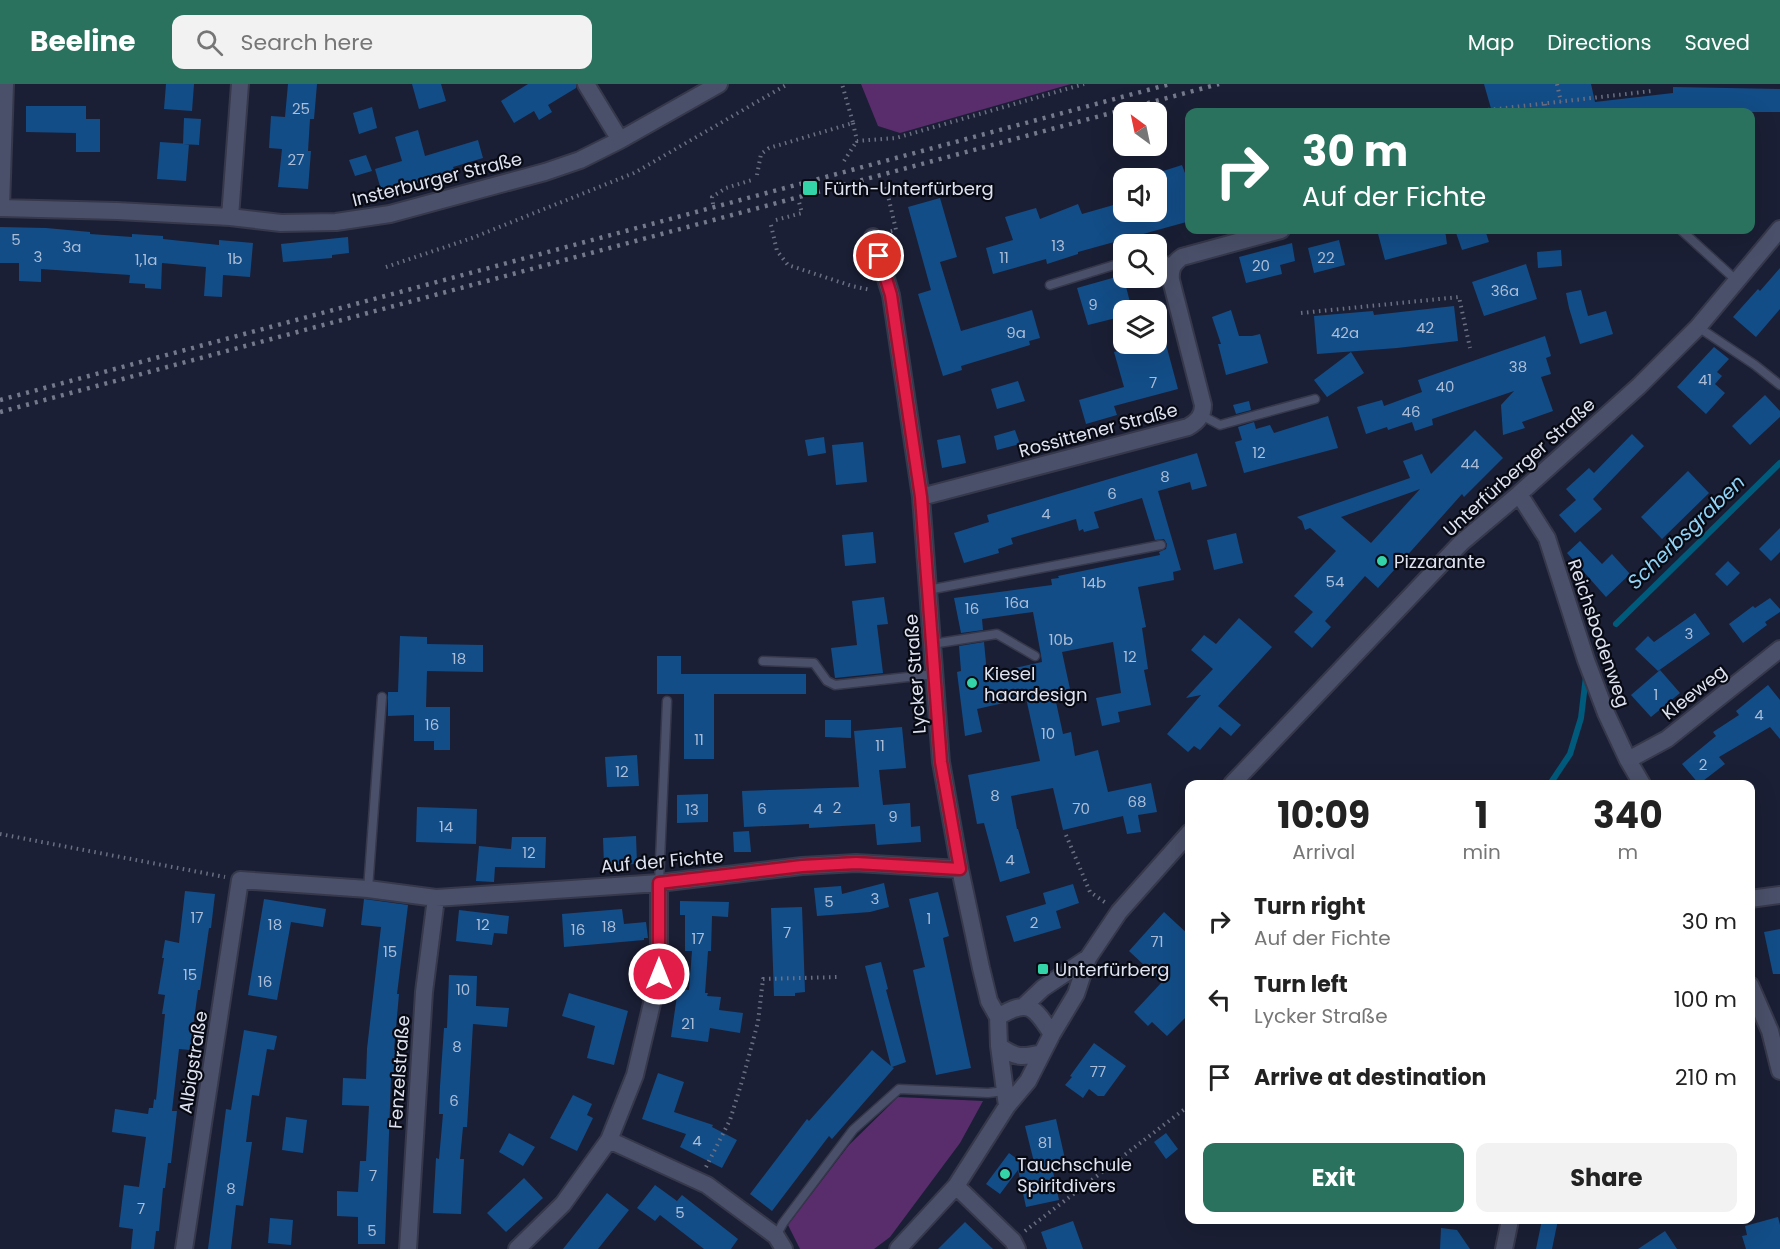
<!DOCTYPE html>
<meta charset="utf-8">
<style>
:root{--surface:#fff;--page:#f2f2f2;--text:#222;--muted:#767676;--accent:#2a725e}
body{margin:0;font-family:Poppins,sans-serif;background:var(--page);color:var(--text);height:100vh;display:flex;flex-direction:column;font-size:22px;white-space:nowrap}
*{box-sizing:border-box;margin:0}
p{font-size:20px;color:var(--muted)}
.icon{flex:none;width:33px;height:33px;fill:none;stroke:currentColor;stroke-width:2;stroke-linecap:round;stroke-linejoin:round}
.map{position:relative;flex:1;overflow:hidden}
.drawer{position:absolute;left:1185px;top:696px;width:570px;height:444px;display:flex;flex-direction:column;background:var(--surface);border-radius:12px;box-shadow:0 6px 24px #0002}
.drawer>*{flex:none}
.top-card{position:absolute;left:1185px;top:24px;width:570px;height:126px;border-radius:12px;box-shadow:0 6px 24px #0002;background:#2a725e;color:#fff;overflow:hidden}
.needle{width:39px;rotate:327deg}
.buttons{position:absolute;left:1113px;top:18px;display:grid;gap:12px}
.buttons a{display:grid;place-items:center;width:54px;height:54px;border-radius:12px;background:var(--surface);box-shadow:0 6px 24px #0002;font-size:30px}
.pin{position:absolute;display:grid;place-items:center;width:51px;height:51px;color:#fff;margin:-26px;border:3px solid #fff;border-radius:50%;box-shadow:0 2px 6px #0007}
.me{position:absolute;width:66px;margin:-33px;rotate:0deg;stroke-linejoin:round;filter:drop-shadow(0 0 4px #0008)}
.turn{display:flex;align-items:center;gap:21px;height:126px;padding:0 18px;font-size:27px}
.turn .icon{width:78px;height:78px;stroke-width:2.5}
.turn b{display:block;font-size:42px;line-height:51px}
.eta{display:flex;justify-content:space-evenly;align-items:center;height:102px;text-align:center}
.eta b{font-size:36px;font-weight:700;line-height:42px}
.cta{display:flex;gap:12px;margin-top:auto;padding:12px 18px}
.cta a{flex:1;height:69px;border-radius:12px;background:var(--accent);color:#fff;font-size:24px;font-weight:700;line-height:69px;text-align:center}
.cta a+a{background:var(--page);color:var(--text)}
ul{padding:0;list-style:none}
li{display:flex;align-items:center;gap:18px;height:78px;padding:0 18px}
li div{flex:1}
li b{display:block;font-size:22px}
li em{font-style:normal}
header{display:flex;align-items:center;gap:36px;box-sizing:border-box;height:84px;padding:0 30px;background:var(--accent);color:#fff}
header strong{font-size:28px}
nav{display:flex;gap:33px;margin-inline-start:auto;font-size:21px}
.search{width:420px;height:54px;background:var(--page);display:flex;align-items:center;gap:15px;box-sizing:border-box;padding:0 21px;border-radius:12px;color:var(--muted);font-size:22px}
.map>svg:first-child{display:block}
</style>
<header>
<strong>Beeline</strong>
<div class="search"><svg class="icon" aria-label="search" viewBox="0 0 24 24"><circle cx="10" cy="10" r="6"/><path d="M15 15l6 6"/></svg>Search here</div>
<nav><a>Map</a><a>Directions</a><a>Saved</a></nav>
</header>
<div class="map">
<svg width="1780" height="1165" viewBox="0 0 1780 1165">
<rect width="100%" height="100%" fill="#1b1f35"/>
<!-- green -->
<path fill="#592d6b" d="M861,0h210l-171,49 -22,-7z
M898,1013l85,4 -23,42 -70,94 -16,12h-74l-12,-24 61,-80z"/>
<g fill="none" stroke-linecap="round" stroke-linejoin="round">
<!-- stream -->
<path stroke="#005a7b" stroke-width="6" d="M1616,540l164,-161
M1550,700l20,-30 11,-36 5,-42"/>
</g>
<!-- building -->
<path fill="#134d87" fill-rule="evenodd" d="M166,0h28l-2,27 -28,-2z
M288,0h29l-3,35h-4l-2,32h3l-3,38 -30,-2 4,-38 -13,-1 2,-32 14,1z
M412,0h29l5,17 -27,8z
M528,0h48v4l-28,17 4,7 -13,8 -5,-9 -20,12 -13,-22z
M1484,0h107l4,18 78,-9v-6l107,2v23h-288z
M26,22h60v13h14v33h-24v-19l-50,-1z
M372,23l5,21 -18,6 -6,-21z
M184,34l17,1 -2,26 -16,-1z
M418,46l7,26 53,-16 5,18 -30,9 2,5 -73,21 -7,-24 27,-8 -7,-24z
M160,58l29,2 -3,37 -29,-2z
M366,71l6,16 -17,5 -6,-16z
M1182,81l8,22v34l-112,31v2l-31,10 -1,-5 -53,15 -7,-26 27,-8 -8,-23 31,-9 4,11 38,-15 4,10 42,-12v10h32v-9l10,-3 -9,-27z
M940,114l17,59 -17,5 21,69 71,-21 8,28 -11,3 1,4 -69,21 1,4 -19,6 -25,-82 13,-4 -23,-83z
M0,143l46,1 44,4v2l42,3v-3l31,2v3l56,6v-5l34,3 -3,34 -27,-2 -1,22 -18,-1 2,-29 -44,-4 -1,26 -16,-1v-4l-16,-1 1,-8 -89,-6v13l-22,-1v-18h-19z
M1377,146h68l2,14 -62,16z
M1455,146h30l4,12 -27,8z
M348,153l1,16 -17,2v3l-49,4 -2,-18z
M1339,156l6,25 -31,8 -6,-25z
M1292,159l3,18 -15,4 2,9 -36,9 -7,-26z
M1561,166l1,16 -24,2 -1,-16z
M1526,180l11,35 -53,17 -12,-34z
M1780,184v41l-24,28 -23,-20 25,-28 2,2z
M1123,191l9,35h-8v6l-36,9 -11,-37z
M1581,206l7,26 18,-5 7,23 -33,10 -11,-36 -3,-15z
M1454,222l4,35 -61,7 -80,6 -3,-38 59,-5 1,4z
M1231,226l8,26h13l8,-2 8,29 -42,12 -8,-31h3l-9,-27z
M1545,252l6,20 -5,2 5,16 -10,3 12,34 -31,11 3,6 -22,7 -2,-30 13,-14 -82,28 1,6 -18,6 -3,-9 -24,8 -1,-3 -21,7 -9,-27 25,-7 2,6 38,-14 -4,-12z
M1164,253l14,52 -64,17 3,9 -31,9 -7,-24 45,-13 -10,-35 29,-8h13v-4z
M1714,263l15,12 -12,13 5,4 -7,8 10,9 -19,21 -29,-27z
M1351,268l13,21 -37,24 -13,-17z
M1018,297l7,20 -28,8 -6,-20z
M1765,311l15,16v6l-30,28 -18,-19z
M1249,317l2,9 -15,4 -3,-9z
M1328,332l10,32 -94,25 -9,-31 7,-2 -4,-13 16,-5 2,7 14,-4 4,8z
M1015,346l5,14 -23,6 -3,-14z
M1475,346l28,28 -39,39 -2,-3 -84,94 -13,-12 -40,45 6,6 -19,21 -18,-16 19,-20 -19,-16 42,-45 -26,-23 -5,2 -3,-9 -5,-4 113,-39 -7,-17 19,-7 9,20zM1420,405l-49,54 -30,-26 71,-25z
M1632,350l12,12 -51,53 9,10 -27,24 -16,-18 17,-15 -10,-11 23,-21 5,5z
M960,351l6,28 -24,5 -5,-28z
M824,353l2,16 -18,3 -3,-16z
M863,358l4,40 -31,3 -4,-40z
M1197,369l10,33 -15,4 -2,-8 -32,9 23,79 -8,2 1,8 -36,7 8,40 -4,1 6,41 -4,1 7,35 -33,7 2,10 -18,4 -6,-28 25,-5 -8,-51 -51,10 8,37 -16,4 9,41 8,-2 4,24 23,-6 10,42 43,-9 6,29 -19,3 3,17 -14,2 -4,-18 -60,14 -10,-42 -42,8 6,33h1l12,44 -30,9 -16,-59 -7,1 -9,-49 72,-14 -14,-63 -49,11 5,23 -17,4 -8,-64 4,-1 -2,-25 25,-4 3,32 55,-12 -1,-7 -8,-43 -51,7 1,11 -22,3 -7,-35 98,-13 -1,-6 8,-1 -1,-2 102,-21 -1,-3 7,-3 1,-5 -3,-5 -9,1 -13,-42 -48,14 5,16 -15,4 -1,-3 -4,2 -3,-12 -65,19 2,6 -15,5 1,4 -35,10 -10,-30 35,-11 -2,-7z
M1688,387l21,22 -47,46 -21,-22z
M1780,444v24l-9,9 -12,-12z
M873,448l3,31 -31,3 -3,-31z
M1236,449l7,30 -29,7 -7,-30z
M1580,457l22,23 10,-10 18,20 -24,23 -39,-44z
M1728,477l12,12 -13,13 -12,-12z
M884,513l4,27 -11,1 6,48 -48,5 -4,-30 26,-3 -5,-44z
M1770,514l10,11v3l-15,10 2,3 -24,18 -14,-19 24,-18 2,2z
M1695,529l15,21 -52,37 -23,-22 13,-13 6,6z
M1239,534l33,29 -54,59 23,19 -10,11 -11,-9 -20,23 -6,-4 -6,6 -21,-18 34,-39 -15,3 27,-29 -22,-19 13,-15 12,9z
M400,552l27,1v7l56,1v27l-56,-1 -1,36h24v43h-16v-9h-20v-26l-26,1v-24h10z
M657,572h24v18h125v20h-92v65h-30v-65h-27z
M1660,586l20,23 -29,24 -20,-22z
M1768,601l12,15v39l-10,-12 -51,30 6,7 -26,20 -17,-20 34,-28 -3,-4 26,-17 -3,-4z
M825,636h26v18l-26,-1z
M902,643l4,41 -27,2 4,35 27,-2 1,24 9,-1 1,16 -44,3 -2,-21 -66,4v-4l-65,3 -2,-36 117,-4 -5,-56z
M637,671l2,31 -32,1 -2,-30z
M708,710v28l-31,1v-28z
M417,723l60,2 -1,35 -60,-2z
M749,747l2,21h-17l-1,-20z
M636,752l1,28 -33,1 -1,-27z
M512,753h34l-1,31 -50,-1 -1,15 -18,-1 3,-35 32,3z
M884,799l5,24 -19,5 -53,4 -3,-28 27,-2 1,8z
M1073,800l6,19 -23,8 5,17 -47,14 -8,-26 40,-12 -3,-11z
M185,807l30,3 -4,34h-2l-9,62h-2l-8,60 -11,-1 -7,62h5l-6,52h-3l-3,25h-2l-4,43h-3l-2,18h-23l2,-20 -14,-2 5,-42 15,2 7,-50 -34,-5 3,-23 33,5 1,-6h4l1,-9 2,1 9,-86h-3l3,-19 -7,-1 6,-36h-2l3,-18 14,3z
M938,808l11,44 -6,2 28,130 -35,7 -23,-105 12,-3 -16,-68z
M264,815l62,10 -3,18 -32,-5 -14,78 -29,-5z
M364,815l44,6 -11,89h2l-5,56h1l-1,28h-3l-6,166h-27v-27l-21,-1v-25l21,1 2,-31h6l3,-55 -27,-1 1,-27 23,1 1,-30 14,-122 -20,-2z
M680,817l49,1 -1,15 -16,-1 -1,35h-3l-3,42h3l-1,3 14,1 -2,13 24,3 -3,20 -30,-5 -2,14 -37,-5 7,-48 11,1 3,-39h-7v-36h-5z
M802,823l3,85 -10,1v3h-21l-3,-88z
M622,825l2,15 22,-2 2,16h-4v2l-80,7 -2,-33z
M459,826l50,6 -2,18 -13,-1 -2,12 -36,-4z
M1164,828l26,24v77l-23,23 -15,-14 -4,4 -14,-14 28,-30 -33,-31z
M1780,845v45h-7l-9,-42z
M881,878l7,27 -2,1 20,72 -14,5 2,1 -62,71 -3,-3 -57,75 -22,-17 57,-75 2,2 63,-71 19,16 -26,-100z
M449,891l28,1 -1,30 33,2 -2,19 -34,-3 -6,103h-4l-3,32h4l-3,55 -28,-1 3,-55 3,1 4,-45h-4l1,-28 4,-58h3z
M569,909l59,18 -14,54 -27,-7 8,-32 -33,-10z
M244,946l33,6 -3,14 -7,-1 -8,47 -7,-1 -6,47h6l-9,64 -7,-1 -5,44h-23l18,-140 5,1z
M1094,959l32,23 -22,30h-6l-9,-7 -6,9 -18,-13 7,-8 -2,-1z
M658,989l26,9 -10,30 39,13 -1,2 25,13 -15,28 -42,-21 6,-13 -44,-15z
M573,1011l19,9 -5,11 6,3 -16,33 -27,-13z
M286,1033l21,3 -4,33 -21,-3z
M1056,1035l9,40 -14,3 8,38 -33,7 -8,-37 -18,24 -14,-10 23,-31 28,21 -12,-48z
M509,1049l26,14 -12,19 -24,-14z
M1166,1049l12,16 -12,10 -12,-17z
M524,1094l19,20 -37,34 -19,-19z
M655,1101l22,16 5,-6 56,44 -7,10h-27l-44,-34 -5,6 -18,-13z
M607,1109l22,17 -31,39h-35z
M1778,1133l2,8v24h-34l-4,-13 5,-1 -2,-9z
M270,1134l23,2 -2,25 -23,-2z
M1542,1136h16l-6,29h-16z
M1073,1137l10,28h-36l-6,-17z
M965,1138l28,27h-55z
M1441,1144l16,2 13,19h-30z
M1665,1147l12,18h-39z"/>
<g fill="none" stroke-linecap="round" stroke-linejoin="round">
<defs>
<path id="service" d="M1681,146l56,51
M1156,171l17,10
M1050,201l74,-23
M1698,243l57,38 25,20
M1201,331l19,10 95,-26
M928,506l233,-45
M932,560l65,-10 38,22
M763,577l51,2 13,18 8,4 100,-11
M659,799l8,-182
M368,805l14,-192
M776,1152l7,-13 70,-93 46,-41 89,4 17,-2"/>
<path id="minor" d="M586,0l34,56
M0,124l117,3 113,6 51,6 55,-1 54,-8 155,-42 35,-12 40,-20 99,-56
M1,124l4,-124
M230,133l10,-133
M873,153l18,58 30,202 20,265 19,107 21,99 8,33 9,16 1,29 8,60
M1519,410l28,44 39,122 20,53 22,47 14,24
M921,413l267,-70c9,-5 15,-11 15,-22l-32,-125c-1,-11 2,-17 11,-23l99,-27
M1628,676l39,-21 113,-90
M1232,700l229,-241 58,-49 120,-108 59,-59 82,-98
M1750,815l30,-4
M1750,901l20,46 10,40
M1024,922l19,-18 45,-30
M998,933c31,-19 36,-10 54,17
M999,962c17,12 23,12 43,7
M609,1056l98,45 69,51 8,13
M956,1102l57,55 4,8
M184,1165l56,-369 128,9 68,9 223,-15 143,-17 54,-3 104,6
M408,1165l16,-257 12,-94
M517,1165l46,-45 46,-64 26,-65 24,-101v-91
M898,1165l58,-63 51,-80 21,-25 24,-47 24,-40 12,-36 31,-46 71,-80
M1504,1165l6,-29"/>
</defs>
<!-- service casing -->
<use href="#service" stroke="#36384b" stroke-width="11"/>
<!-- minor casing -->
<use href="#minor" stroke="#36384b" stroke-width="20"/>
<!-- path -->
<path stroke="#6b6f82" stroke-width="4" stroke-dasharray="1.5 4.5" stroke-linecap="butt" d="M1557,0l4,18
M1545,20l1,8
M1488,26l164,-19
M853,39l4,18 39,-3 188,-54
M844,77l13,-20
M757,91l4,-21 8,-6 84,-25 -11,-39
M886,103l10,43 -9,2
M713,120l-1,-7 14,-9 26,-8
M776,136l26,-7 -3,-11
M771,141l6,26 11,14 64,21 19,4
M386,183l86,-29 162,-65 154,-89
M1301,229l158,-16 11,51
M0,750l225,43
M1066,751l24,57 16,11
M706,1083l24,-47 13,-42 15,-56 5,-43 76,-2
M1025,1147l161,-123"/>
<!-- service -->
<use href="#service" stroke="#4a5069" stroke-width="8"/>
<!-- minor -->
<use href="#minor" stroke="#4a5069" stroke-width="16"/>
<!-- rail -->
<path stroke="#75798c" stroke-width="4.5" stroke-dasharray="3 6" stroke-linecap="butt" d="M0,316l1170,-316
M0,328l1219,-328"/>
</g>
<g fill="none" stroke-linecap="round" stroke-linejoin="round">
<defs>
<path id="route" d="M659,890v-91l143,-17 54,-3 104,6 -19,-107 -20,-265 -30,-202 -12,-39"/>
</defs>
<!-- route casing -->
<use href="#route" stroke="#92132f" stroke-width="15"/>
<!-- route -->
<use href="#route" stroke="#e11d48" stroke-width="10"/>
</g>
<!-- markers -->
<g fill="#34d4a8" stroke="#080a13" stroke-width="2">
<rect x="802" y="96" width="16" height="16" rx="3"/>
<circle cx="1382" cy="477" r="6"/>
<circle cx="972" cy="599" r="6"/>
<rect x="1037" y="879" width="12" height="12" rx="3"/>
<circle cx="1005" cy="1090" r="6"/>
</g>
<g text-anchor="middle" dominant-baseline="central" stroke-width="4.5" stroke-linejoin="round" paint-order="stroke">
<!-- number labels -->
<g font-size="15" fill="#abbdd6">
<text x="301" y="24">25</text>
<text x="296" y="75">27</text>
<text x="16" y="155">5</text>
<text x="1058" y="161">13</text>
<text x="72" y="162">3a</text>
<text x="38" y="172">3</text>
<text x="1004" y="173">11</text>
<text x="1326" y="173">22</text>
<text x="235" y="174">1b</text>
<text x="146" y="175">1,1a</text>
<text x="1261" y="181">20</text>
<text x="1505" y="206">36a</text>
<text x="1093" y="220">9</text>
<text x="1425" y="243">42</text>
<text x="1016" y="248">9a</text>
<text x="1345" y="248">42a</text>
<text x="1518" y="282">38</text>
<text x="1705" y="295">41</text>
<text x="1153" y="298">7</text>
<text x="1445" y="302">40</text>
<text x="1411" y="327">46</text>
<text x="1259" y="368">12</text>
<text x="1470" y="379">44</text>
<text x="1165" y="392">8</text>
<text x="1112" y="409">6</text>
<text x="1046" y="429">4</text>
<text x="1335" y="497">54</text>
<text x="1094" y="498">14b</text>
<text x="1017" y="518">16a</text>
<text x="972" y="524">16</text>
<text x="1689" y="549">3</text>
<text x="1061" y="555">10b</text>
<text x="1130" y="572">12</text>
<text x="459" y="574">18</text>
<text x="1656" y="610">1</text>
<text x="1759" y="630">4</text>
<text x="432" y="640">16</text>
<text x="1048" y="649">10</text>
<text x="699" y="655">11</text>
<text x="880" y="661">11</text>
<text x="1703" y="680">2</text>
<text x="622" y="687">12</text>
<text x="995" y="711">8</text>
<text x="1137" y="717">68</text>
<text x="837" y="723">2</text>
<text x="762" y="724">6</text>
<text x="818" y="724">4</text>
<text x="1081" y="724">70</text>
<text x="692" y="725">13</text>
<text x="893" y="732">9</text>
<text x="446" y="742">14</text>
<text x="529" y="768">12</text>
<text x="1010" y="775">4</text>
<text x="875" y="814">3</text>
<text x="829" y="817">5</text>
<text x="197" y="833">17</text>
<text x="929" y="834">1</text>
<text x="1034" y="838">2</text>
<text x="275" y="840">18</text>
<text x="483" y="840">12</text>
<text x="609" y="842">18</text>
<text x="578" y="845">16</text>
<text x="787" y="848">7</text>
<text x="698" y="854">17</text>
<text x="1157" y="857">71</text>
<text x="390" y="867">15</text>
<text x="190" y="890">15</text>
<text x="265" y="897">16</text>
<text x="463" y="905">10</text>
<text x="688" y="939">21</text>
<text x="457" y="962">8</text>
<text x="1098" y="987">77</text>
<text x="454" y="1016">6</text>
<text x="697" y="1056">4</text>
<text x="1045" y="1058">81</text>
<text x="373" y="1091">7</text>
<text x="231" y="1104">8</text>
<text x="141" y="1124">7</text>
<text x="680" y="1128">5</text>
<text x="372" y="1146">5</text>
</g>
<!-- street labels -->
<g font-size="18" fill="#dee2f1" stroke="#080a13">
<text transform="translate(437 95) rotate(-14)">Insterburger Straße</text>
<text transform="translate(1098 346) rotate(-15)">Rossittener Straße</text>
<text transform="translate(1519 383) rotate(-42)">Unterfürberger Straße</text>
<text transform="translate(1599 549) rotate(71)">Reichsbodenweg</text>
<text transform="translate(915 590) rotate(-94)">Lycker Straße</text>
<text transform="translate(1694 608) rotate(-38)">Kleeweg</text>
<text transform="translate(662 777) rotate(-5)">Auf der Fichte</text>
<text transform="translate(193 978) rotate(-81)">Albigstraße</text>
<text transform="translate(399 988) rotate(-86)">Fenzelstraße</text>
</g>
<!-- poi labels -->
<g font-size="18" fill="#dee2f1" stroke="#080a13" text-anchor="start">
<text x="824" y="104">Fürth-Unterfürberg</text>
<text x="1394" y="477">Pizzarante</text>
<text x="984" y="589">Kiesel<tspan x="984" dy="21">haardesign</tspan></text>
<text x="1055" y="885">Unterfürberg</text>
<text x="1017" y="1080">Tauchschule<tspan x="1017" dy="21">Spiritdivers</tspan></text>
</g>
<!-- water labels -->
<g font-size="20" font-style="italic" fill="#8fd3f7" stroke="#080a13">
<text transform="translate(1686 448) rotate(-44)">Scherbsgraben</text>
</g>
</g>
</svg>
<div class="buttons">
<a><svg class="needle" viewBox="-14 -14 28 28"><path d="M0-13l5 13h-10z" fill="#e53935"/><path d="M0 13l5-13h-10z" fill="#767676"/></svg></a>
<a><svg class="icon" aria-label="sound" viewBox="0 0 24 24"><path d="M4 9h4l5-4v14l-5-4H4zM17 9q2 3 0 6"/></svg></a>
<a><svg class="icon" aria-label="search" viewBox="0 0 24 24"><circle cx="10" cy="10" r="6"/><path d="M15 15l6 6"/></svg></a>
<a><svg class="icon" aria-label="layers" viewBox="0 0 24 24"><path d="M12 4l9 5-9 5-9-5zM3 14l9 5 9-5"/></svg></a>
</div>
<div class="pin" style="left:879px;top:172px;background:#d93025"><svg class="icon" aria-label="arrive" viewBox="0 0 24 24"><path d="M6 21V4h12l-3 4 3 4H6"/></svg></div>
<svg class="me" style="left:659px;top:890px" viewBox="-20 -20 40 40"><circle r="17" fill="#e11d48" stroke="#fff" stroke-width="3"/><path d="M0-11L8 9 0 5-8 9z" fill="#fff"/></svg>
<div class="top-card">
<div class="turn"><svg class="icon" aria-label="right" viewBox="0 0 24 24"><path d="M7 20v-9h11M14 6l5 5-5 5"/></svg><div><b>30 m</b>Auf der Fichte</div></div>
</div>
<section class="drawer">
<div class="eta">
<div><b>10:09</b><p>Arrival</p></div>
<div><b>1</b><p>min</p></div>
<div><b>340</b><p>m</p></div>
</div>
<ul>
<li><svg class="icon" aria-label="right" viewBox="0 0 24 24"><path d="M7 20v-9h11M14 6l5 5-5 5"/></svg><div><b>Turn right</b><p>Auf der Fichte</p></div><em>30 m</em></li>
<li><svg class="icon" aria-label="left" viewBox="0 0 24 24"><path d="M17 20v-9H6M10 6l-5 5 5 5"/></svg><div><b>Turn left</b><p>Lycker Straße</p></div><em>100 m</em></li>
<li><svg class="icon" aria-label="arrive" viewBox="0 0 24 24"><path d="M6 21V4h12l-3 4 3 4H6"/></svg><div><b>Arrive at destination</b></div><em>210 m</em></li>
</ul>
<div class="cta"><a>Exit</a><a>Share</a></div>
</section>
</div>
